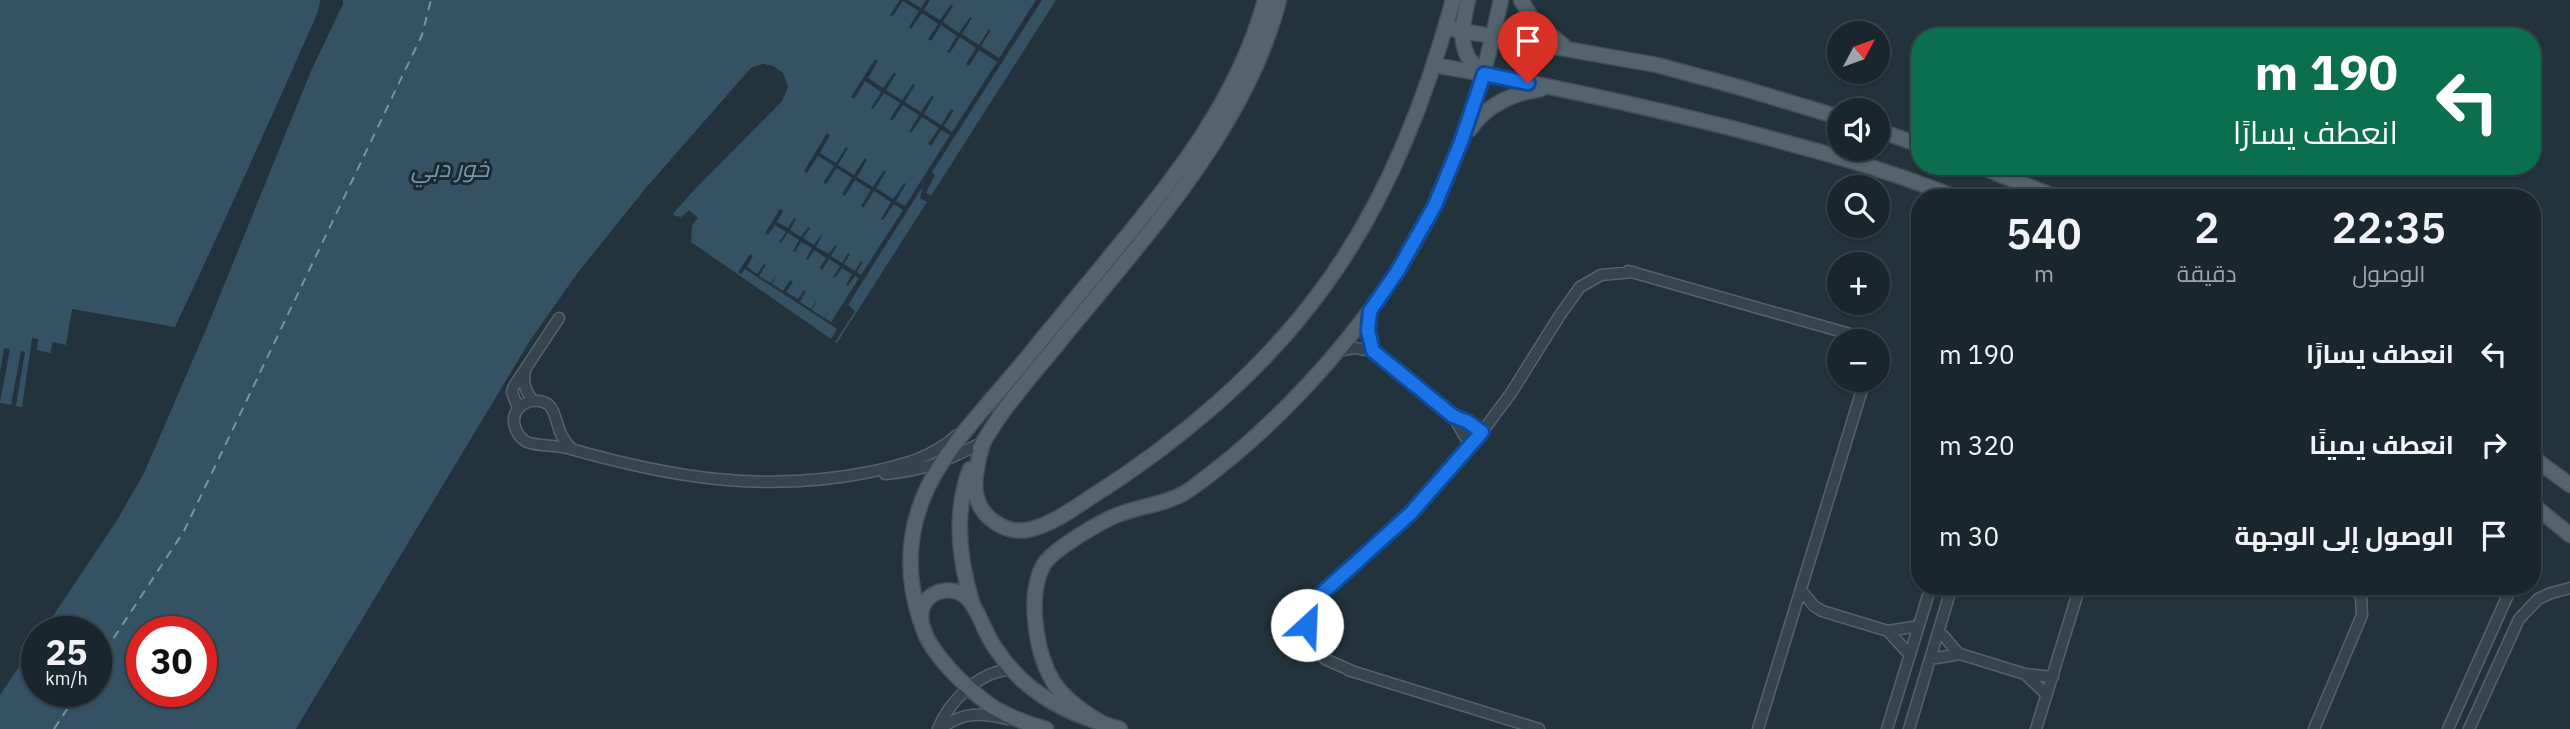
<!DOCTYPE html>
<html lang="ar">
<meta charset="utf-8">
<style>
:root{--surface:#1a262e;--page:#27323a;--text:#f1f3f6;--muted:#9fa5aa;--line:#38434a}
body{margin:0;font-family:"IBM Plex Sans",Cairo,sans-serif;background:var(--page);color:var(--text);direction:rtl;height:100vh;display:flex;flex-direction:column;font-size:26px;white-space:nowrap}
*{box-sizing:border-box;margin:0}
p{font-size:23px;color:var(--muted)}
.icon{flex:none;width:38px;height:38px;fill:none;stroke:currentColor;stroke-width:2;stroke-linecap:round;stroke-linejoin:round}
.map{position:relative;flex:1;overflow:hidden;direction:ltr}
.drawer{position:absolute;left:1911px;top:189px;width:630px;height:406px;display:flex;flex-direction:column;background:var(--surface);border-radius:28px;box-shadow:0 2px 5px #0004,0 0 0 2px var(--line);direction:rtl}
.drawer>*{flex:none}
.top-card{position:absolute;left:1911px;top:28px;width:630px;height:147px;border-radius:28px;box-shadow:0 2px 5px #0004,0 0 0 2px var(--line);direction:rtl;background:#0b6e4f;color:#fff;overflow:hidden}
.needle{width:46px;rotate:49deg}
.buttons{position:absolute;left:1827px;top:21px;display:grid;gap:14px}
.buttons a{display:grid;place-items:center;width:63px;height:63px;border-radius:50%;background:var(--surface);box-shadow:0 2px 5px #0004,0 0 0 2px var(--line);font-size:35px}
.speed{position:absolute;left:21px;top:616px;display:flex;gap:14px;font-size:35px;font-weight:700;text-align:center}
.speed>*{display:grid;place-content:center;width:91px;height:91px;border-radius:50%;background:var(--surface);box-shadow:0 2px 5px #0004,0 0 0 2px var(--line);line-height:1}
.speed small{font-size:18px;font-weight:400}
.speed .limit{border:10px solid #d22;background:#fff;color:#111}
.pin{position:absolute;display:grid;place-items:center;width:60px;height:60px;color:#fff;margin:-72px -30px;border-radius:50% 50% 50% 0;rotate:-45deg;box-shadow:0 0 7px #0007}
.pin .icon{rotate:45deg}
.me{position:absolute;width:77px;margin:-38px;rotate:25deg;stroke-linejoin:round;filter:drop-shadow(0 0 5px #0008)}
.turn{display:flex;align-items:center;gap:24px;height:147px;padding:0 28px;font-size:32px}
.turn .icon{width:91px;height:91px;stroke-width:2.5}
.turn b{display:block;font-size:49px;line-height:60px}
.eta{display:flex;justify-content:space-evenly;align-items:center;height:119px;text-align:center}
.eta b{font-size:42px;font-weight:600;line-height:49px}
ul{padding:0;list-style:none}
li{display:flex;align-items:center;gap:21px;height:91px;padding:0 28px}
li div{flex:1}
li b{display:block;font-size:26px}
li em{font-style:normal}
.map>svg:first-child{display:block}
</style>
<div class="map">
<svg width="2570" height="729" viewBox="0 0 2570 729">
<rect width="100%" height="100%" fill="#22333d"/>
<!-- water -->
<path fill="#355264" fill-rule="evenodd" d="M0,0h320l-2,12 -84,189 -59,126 -103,-18 -6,36 -13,-3 -3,11 -13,-3 1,-11 -6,-1 -10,69 -6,-1 9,-54 -4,-1 -10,54 -11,-2 10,-54 -6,-1 -4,24z
M343,0h713l-219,343 -146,-101 1,-17 6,-7 -9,-8 -8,7 -9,-2 31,-35 79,-79 6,-15 -15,-20 -10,-2 -12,4 -105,120 -70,87 -46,66 -234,388h-296v-34l37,-55v51h59v-59h-54l75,-112 27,-47 62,-144 104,-256zM142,632h59v59h-59z"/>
<!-- pier -->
<path fill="#22333d" d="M321,0h3l-3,13 -31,71 -77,172 -35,73 -4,2 113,-248 31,-71z
M340,0h3v4l-33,69 -104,256 -62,143 -27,48 -75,112h-3l75,-114 27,-47 62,-143 104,-256z
M900,0h8l13,8 5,-8h4l-6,10 16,10 11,-16 2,2 -10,16 16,11 11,-16 2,1 -10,16 17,11 10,-16 2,1 -10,16 18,12 37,-58h6l-110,172 3,3 -9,18 5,3 -4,6 -7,-4 3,-12 -75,119 7,6 -20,31 -4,-3 6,-10 -92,-60 -4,5 -3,-2 12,-18 3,2 -6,11 10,7 7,-10 2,1 -7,11 12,7 6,-10 -5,11 11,7 7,-11 3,2 -7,10 12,7 6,-9 2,1 -6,11 11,7 7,-10 -6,11 12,8 8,-10 -7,10 6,4 28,-44 -4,-2 -7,10 -2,-1 6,-11 -10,-6 -7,10 -2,-1 7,-11 -11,-7 -7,11 -2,-2 6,-10 -12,-8 -6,10 -2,-1 6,-11 -11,-6 -6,10 -2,-1 6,-11 -11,-7 -7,10 -2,-1 7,-10 -11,-7 -7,10 -3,-2 15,-24 3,2 -6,11 11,6 6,-10 2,1 -6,11 11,7 7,-10 2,1 -7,10 11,7 7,-10 1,1 -6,11 13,7 6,-9 2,1 -6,10 11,7 6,-10 2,1 -6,10 11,7 6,-10 2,1 -6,10 4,3 42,-65 -9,-6 -11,16 -2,-1 10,-17 -17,-11 -11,17 -2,-2 10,-16 -16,-10 -10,16 -3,-2 10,-16 -15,-10 -11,16 -3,-1 11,-17 -16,-10 -11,17 -3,-2 23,-38 3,2 -10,18 16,10 10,-16 2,1 -10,17 16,10 11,-17 2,2 -10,17 16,10 11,-17 2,2 -10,16 17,11 11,-16 2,1 -10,17 9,5 45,-71 -9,-5 -10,16 -3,-2 11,-16 -17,-11 -11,16 -2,-1 10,-17 -16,-10 -11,16 -2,-2 10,-16 -16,-10 -11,16 -2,-1 10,-16 -16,-11 -11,18 -3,-2 24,-38 3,2 -10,17 15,10 11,-16 2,2 -10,16 16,10 11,-16 2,1 -10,17 16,10 10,-16 3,1 -10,17 17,11 10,-16 3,1 -10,16 8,6 45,-70 -18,-12 -10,16 -3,-2 10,-16 -16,-11 -10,16 -3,-1 10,-16 -16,-11 -10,16 -3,-2 10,-15 -16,-11 -11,16 -2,-2 10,-16 -16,-10 -11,16 -2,-2z
M762,64l11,2 10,7 5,13 -6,15 -110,111 3,5h6l-3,4 -8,-4 -1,-7 110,-111 6,-13 -5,-11 -8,-6 -9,-2 -10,4 -105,119 -69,85 -65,95 -214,359h-4l234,-388 46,-65 70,-88 105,-120z"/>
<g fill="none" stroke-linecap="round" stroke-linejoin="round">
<!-- ferry -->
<path stroke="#7196ac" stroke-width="2" stroke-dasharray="9 7" stroke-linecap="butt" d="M96,665l88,-134 238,-496 9,-35
M54,729l25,-38"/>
<defs>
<path id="minor" d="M1628,271l222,63 12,7
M1370,312l-2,19 5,20
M1337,351l18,-3 18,3 80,65 18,31
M525,371c-2,13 0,19 8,30
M518,408l-6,-16 2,-6 45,-68
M1455,417l27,15
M572,449c-5,-5 -9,-10 -12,-17 -6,-16 -5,-33 -28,-31 -5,1 -11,4 -14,8 -8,10 -3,25 7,32 7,5 34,4 46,8 102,29 193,44 299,23 32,-7 62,-14 87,-37
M885,474c39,-3 63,-14 98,-32
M1801,590l13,16 8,5 66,20 31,-5
M1888,631l22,24
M1938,632c9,4 13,16 22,22
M1930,659l30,-5 65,20 28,3
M1348,670l191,59
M1352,671l-27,-12 -11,-11 -8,-23 8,-23 97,-89 60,-66 40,-54 49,-78 20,-28 21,-12 32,-3
M2025,674l22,21
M938,729c11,-28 43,-60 75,-59
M941,729c21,-18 41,-16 66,-10
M1758,729l107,-349
M1887,729l44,-143
M1909,729l43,-143
M2036,729l44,-143
M2314,729l48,-114 -1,-18 -9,-11
M2448,729l64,-143
M2469,729l50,-110 19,-20 13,-6 19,-5"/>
<path id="major" d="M1468,0c-7,29 -12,54 16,74
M1521,0l13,22 30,24
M1446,28l211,37 85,23 97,29
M1434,65c98,17 196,38 293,62 77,20 155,40 230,71
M1470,129c17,-24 43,-36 71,-40
M1878,130l42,15
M1979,166l79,32
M983,442c-7,27 -17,58 9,78 10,8 23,12 35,10 22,-4 43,-19 61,-31 88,-55 174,-127 235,-211 62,-84 103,-188 130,-288
M980,448c20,-37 49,-69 76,-102 84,-104 189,-214 223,-346
M2532,457l38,28
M970,469c-17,45 -11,92 3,136
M2532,504l38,31
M920,620c-14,-44 -13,-87 6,-129 19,-42 59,-83 89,-119 33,-40 65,-79 98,-119 63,-76 126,-156 152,-253
M1105,725c-18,-11 -36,-22 -49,-39 -20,-29 -30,-91 -12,-122 11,-16 60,-45 79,-51 23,-8 49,-10 69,-25 94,-68 192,-178 242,-282 32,-66 52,-135 67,-206
M1046,729c-18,-5 -34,-11 -50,-20 -24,-15 -94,-76 -70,-108 7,-9 18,-12 29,-10 20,5 26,34 36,50 8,14 19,27 30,38 29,27 62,39 99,50"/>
</defs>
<!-- minor casing -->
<use href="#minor" stroke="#54626b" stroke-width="13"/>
<!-- major casing -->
<use href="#major" stroke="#425059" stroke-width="17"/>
<!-- minor -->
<use href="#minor" stroke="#36444d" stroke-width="10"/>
<!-- major -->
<use href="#major" stroke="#54636d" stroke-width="14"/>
</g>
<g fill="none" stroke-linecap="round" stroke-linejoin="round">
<defs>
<path id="route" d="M1307,625l3,-16 9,-13 92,-83 71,-81 -14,-10 -15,-6 -80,-65 -5,-20 2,-20 27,-39 38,-67 26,-63 23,-68 44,9"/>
</defs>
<!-- route casing -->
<use href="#route" stroke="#114b97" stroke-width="18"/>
<!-- route -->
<use href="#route" stroke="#1a73e8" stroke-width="12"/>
</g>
<g text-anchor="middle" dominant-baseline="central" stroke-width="6" stroke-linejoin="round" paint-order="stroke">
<!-- water labels -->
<g font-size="24" font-style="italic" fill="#7196ac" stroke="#1b2932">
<text x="450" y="168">خور دبي</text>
</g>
</g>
</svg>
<div class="buttons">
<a><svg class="needle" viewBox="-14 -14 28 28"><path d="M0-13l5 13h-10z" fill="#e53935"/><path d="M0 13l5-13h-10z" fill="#9fa5aa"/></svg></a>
<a><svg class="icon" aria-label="sound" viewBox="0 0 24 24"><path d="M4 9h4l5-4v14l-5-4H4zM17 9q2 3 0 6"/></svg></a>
<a><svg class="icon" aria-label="search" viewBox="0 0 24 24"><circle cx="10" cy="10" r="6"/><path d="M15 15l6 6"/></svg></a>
<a>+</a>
<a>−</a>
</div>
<div class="speed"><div>25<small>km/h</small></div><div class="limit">30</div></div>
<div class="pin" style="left:1528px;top:83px;background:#d93025"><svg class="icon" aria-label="arrive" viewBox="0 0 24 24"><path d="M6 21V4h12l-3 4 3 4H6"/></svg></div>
<svg class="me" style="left:1307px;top:625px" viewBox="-20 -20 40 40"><circle r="19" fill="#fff"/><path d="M0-13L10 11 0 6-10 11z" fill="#1a73e8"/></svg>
<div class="top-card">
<div class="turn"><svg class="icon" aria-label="left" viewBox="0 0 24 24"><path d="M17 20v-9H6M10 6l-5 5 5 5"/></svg><div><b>190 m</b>انعطف يسارًا</div></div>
</div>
<section class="drawer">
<div class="eta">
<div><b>22:35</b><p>الوصول</p></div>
<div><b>2</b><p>دقيقة</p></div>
<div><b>540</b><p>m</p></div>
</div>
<ul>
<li><svg class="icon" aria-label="left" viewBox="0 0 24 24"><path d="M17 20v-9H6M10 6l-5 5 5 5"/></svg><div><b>انعطف يسارًا</b></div><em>190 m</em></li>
<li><svg class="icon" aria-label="right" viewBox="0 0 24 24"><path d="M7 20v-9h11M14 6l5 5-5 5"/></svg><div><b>انعطف يمينًا</b></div><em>320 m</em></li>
<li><svg class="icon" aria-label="arrive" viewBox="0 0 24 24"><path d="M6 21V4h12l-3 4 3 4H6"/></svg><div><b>الوصول إلى الوجهة</b></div><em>30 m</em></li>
</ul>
</section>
</div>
